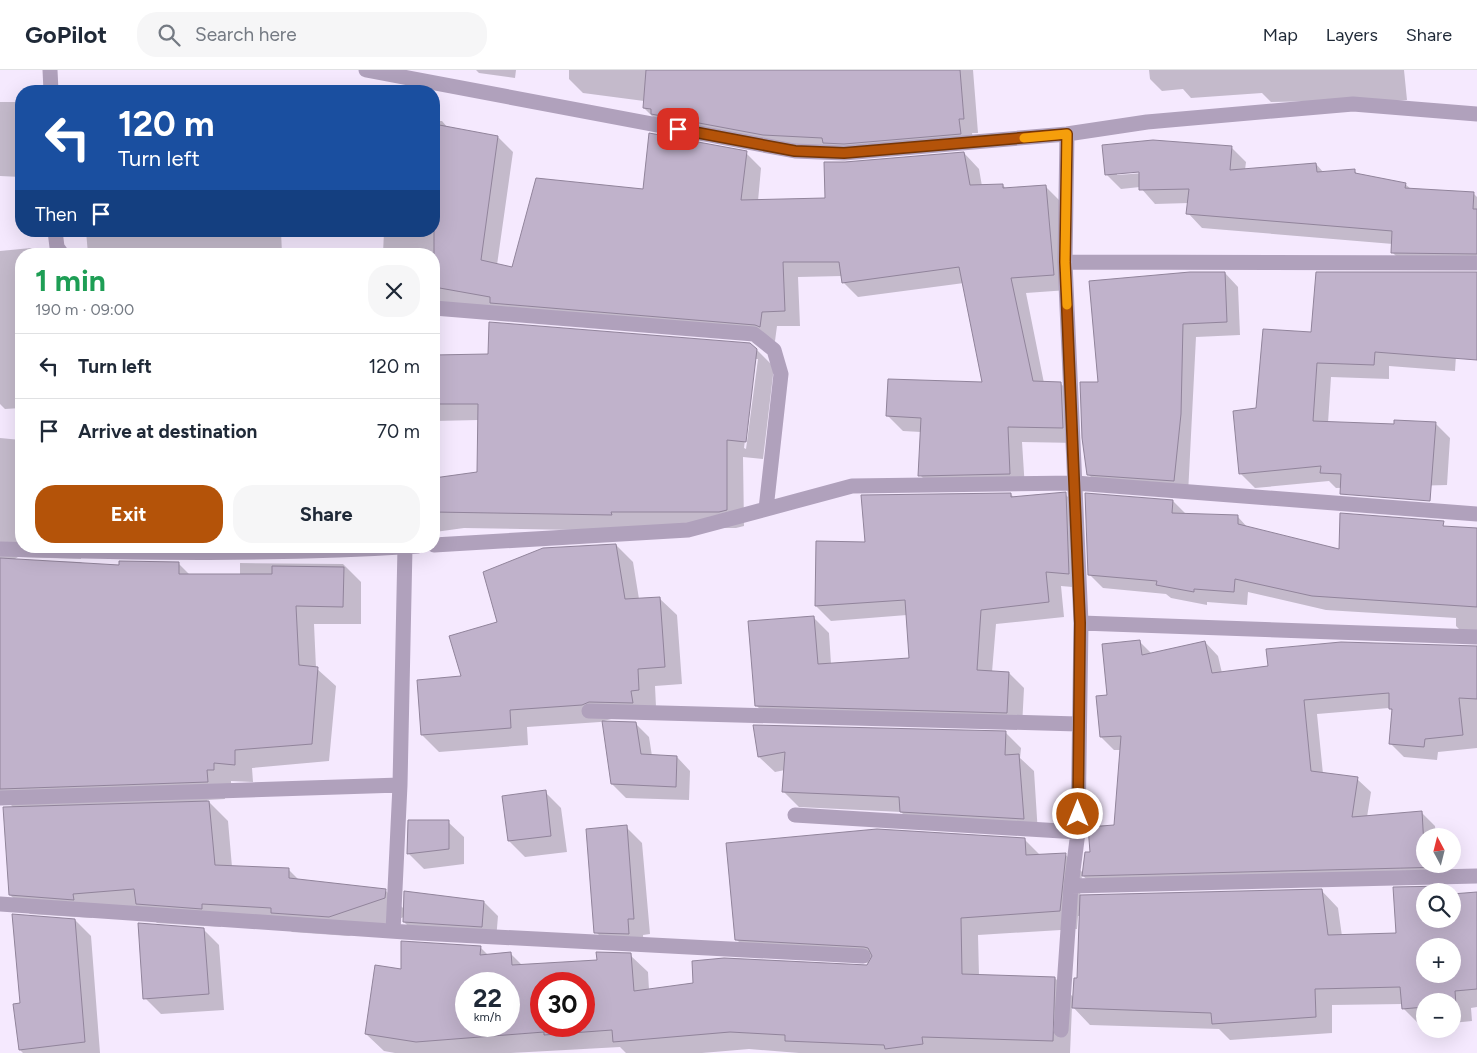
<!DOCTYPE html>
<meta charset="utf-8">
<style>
:root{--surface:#fff;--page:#f6f6f7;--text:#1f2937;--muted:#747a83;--line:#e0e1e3;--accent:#b45309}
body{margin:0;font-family:Figtree,sans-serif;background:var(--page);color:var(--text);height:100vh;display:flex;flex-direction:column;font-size:19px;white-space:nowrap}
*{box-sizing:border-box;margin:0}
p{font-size:16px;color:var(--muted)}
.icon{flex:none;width:28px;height:28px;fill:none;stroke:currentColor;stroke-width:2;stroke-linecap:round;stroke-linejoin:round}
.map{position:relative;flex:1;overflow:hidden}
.side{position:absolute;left:15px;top:178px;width:425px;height:305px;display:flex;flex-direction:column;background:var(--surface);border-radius:20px;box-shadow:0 5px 20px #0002}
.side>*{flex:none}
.top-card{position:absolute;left:15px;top:15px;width:425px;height:152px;border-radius:20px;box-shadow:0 5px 20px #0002;background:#1a4fa0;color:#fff;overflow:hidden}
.needle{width:32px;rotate:353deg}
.tools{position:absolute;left:1416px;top:758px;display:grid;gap:10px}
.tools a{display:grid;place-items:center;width:45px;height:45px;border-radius:50%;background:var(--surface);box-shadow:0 5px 20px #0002;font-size:25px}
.speed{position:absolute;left:455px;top:902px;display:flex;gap:10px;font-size:25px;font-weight:700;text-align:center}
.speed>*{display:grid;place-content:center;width:65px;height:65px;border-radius:50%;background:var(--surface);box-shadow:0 5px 20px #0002;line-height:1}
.speed small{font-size:12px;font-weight:400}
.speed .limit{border:8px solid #d22;background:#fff;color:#111}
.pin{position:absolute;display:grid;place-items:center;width:42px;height:42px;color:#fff;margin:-21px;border-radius:10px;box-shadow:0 2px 8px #0006}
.me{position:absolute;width:55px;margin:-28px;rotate:0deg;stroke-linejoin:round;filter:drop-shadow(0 0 4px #0008)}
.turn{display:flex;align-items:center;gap:18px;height:105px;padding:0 20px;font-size:22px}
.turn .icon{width:65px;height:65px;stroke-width:2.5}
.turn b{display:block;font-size:35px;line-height:42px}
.then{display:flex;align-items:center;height:48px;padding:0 20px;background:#0003;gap:10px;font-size:19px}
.round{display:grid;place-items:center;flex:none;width:52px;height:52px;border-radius:20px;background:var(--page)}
.overview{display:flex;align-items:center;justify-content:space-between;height:85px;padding:0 20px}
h1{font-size:30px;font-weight:700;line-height:38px;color:#1e9e55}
.action{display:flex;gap:10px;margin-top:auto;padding:10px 20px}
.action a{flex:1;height:58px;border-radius:20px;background:var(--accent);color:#fff;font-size:20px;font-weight:700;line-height:58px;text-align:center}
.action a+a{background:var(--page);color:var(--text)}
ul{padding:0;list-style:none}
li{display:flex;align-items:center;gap:15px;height:65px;padding:0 20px;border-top:1px solid var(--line)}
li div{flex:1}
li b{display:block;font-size:19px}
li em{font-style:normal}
header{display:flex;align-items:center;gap:30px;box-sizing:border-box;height:70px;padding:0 25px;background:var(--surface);border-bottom:1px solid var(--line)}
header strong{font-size:24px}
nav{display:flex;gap:28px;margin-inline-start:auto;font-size:18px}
.search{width:350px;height:45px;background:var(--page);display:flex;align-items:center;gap:12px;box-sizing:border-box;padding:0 18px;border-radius:20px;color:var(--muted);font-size:19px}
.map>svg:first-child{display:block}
</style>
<header>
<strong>GoPilot</strong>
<div class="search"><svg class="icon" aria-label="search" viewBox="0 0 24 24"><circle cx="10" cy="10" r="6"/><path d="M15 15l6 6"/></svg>Search here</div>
<nav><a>Map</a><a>Layers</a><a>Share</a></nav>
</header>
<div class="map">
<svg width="1477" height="983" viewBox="0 0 1477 983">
<rect width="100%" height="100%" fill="#f5e9fe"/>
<!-- shadow -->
<path fill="#0003" fill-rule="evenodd" d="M476,0h40l-1,8 -36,-5z
M569,0h404l5,63h-6l3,15 -116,9 -201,-35 -14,-14v-7l-61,-8 -14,-14z
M1149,0h255l3,30 -49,4 -38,-3 -49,1 -9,-9 -71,5 -8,-9 -21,2 -12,-12z
M248,18l15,3h-40z
M0,32h21v75l-21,-1z
M434,51h8l6,7 50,9 15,15 -16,113 16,3 132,-78 101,-37 15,15 -3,33 69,-2 18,-35 119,-11 15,16 3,17 21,-1 3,4 39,-3 15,15 8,89 -42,3 18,90h16l16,15 2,45 -56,-1 3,47 -90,1 -15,-15 1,-43 -18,-1 -15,-15 95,-33 -19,-100 -106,14 -15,-15 -1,-6 -44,1 2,49h-23l-2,15 -341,-38v-49h-51l1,-23h50z
M1232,78l14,14 -1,8 71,-6 8,9 30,-3 5,6 46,8 6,5 63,5 3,3v71l-70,-1 -14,-14v-9l-191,-16 -14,-15 1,-10 -34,1 -15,-17 -19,2 -15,-15zM1145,100v3l-28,2v-2z
M86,161h195l1,23h-194z
M31,178l6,6h-16v154l-16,1 -5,-5v-153z
M1225,203l13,14 2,48 -44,2 -8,157 -86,-6 -14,-14 12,-91z
M1477,204v19h-17l-5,78 -66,-5v13l-58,-2 -3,46 67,2 41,-1 14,14 -3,47 -111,3 -7,-7 -74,7 -14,-14 16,-64 56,-76z
M757,280l17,17 -11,92 -20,-2 1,69 -8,2h-109l1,3 -164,-3 -29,4 -1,-1v-51l45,-7v-53l-45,1v-65zM755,289h3l-12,90 -2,-1z
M0,368l21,2v106h61l-1,13 -63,-2 -5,3 68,2 18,18 79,-17 13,13 49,-1v-12l103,1 18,18v42h-47l2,44 20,18 -7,75 -77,7 1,14 -22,-1v6h-7l1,12 -18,1 21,21 4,46 56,2 11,11 86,10 20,20 79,-8 14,14 -2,24 -78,-4 -14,-14v-5l-55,19 -57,-4 -6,-6 -65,-3v4l-64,-4 -14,-14 -51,4v5l-62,-4 -20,-19 4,-87 -14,-14z
M1011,424l3,4 51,-4 15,15 4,79 -23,-2 3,31 -68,7 -4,48 17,1 15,15 -2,39 -251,-6 -15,-16 58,-87 15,15 2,31 79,-5 -3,-44 -76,6 -15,-15 50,-63z
M1173,431l13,13 52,3 11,12 91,21 137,-21v112l-7,-1 -14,-14v-8l-130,-8 -78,-18 -1,13 -40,-3v3l-36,-7 -5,-4 -63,-6 -13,-13z
M616,475l17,17 6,37 20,-1 18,17 5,69 -27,2 1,21 -56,15 -73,5 1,18 -89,7 -17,-17 76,-112z
M1140,572l12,12 53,-12 13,14 4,17 255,-25v100l-39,4 -1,8 -33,-3 -13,-13 2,-33 -4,-3 -72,6 6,60 34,5 14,13 -4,25 54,-5 14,14 1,10h-11v28h13l2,17 -343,8 -15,-14 -2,21 241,-6 17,18 4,28 56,-1 -4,-46 34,-1 3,3h-6v28h27l25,-25v113l-6,1 1,13 -20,2v-22h-27v24h-5l-17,-17v-4l-71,1v28l-102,7 -11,-11 -129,-4 -18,-19 -2,47h-271l-50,-4 -47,4h-76l-6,-6 -109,6h-116l-11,-2 -18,-17 36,-63 78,-24 8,8 22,-2 13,13 75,-5 32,-6 18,17 1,18 214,-23 7,-4 -116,-6 -18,-18 288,-100 17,17 24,-2 18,19 8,-20 24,-27 6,-76h-7l-13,-13 7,-41zM1078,846h2l-2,63 -4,19 -19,-20 -76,-2 -1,-41 99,-6zM1425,876h27v28h-27zM466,914h43v42h-43zM541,914h43v42h-43z
M635,653l14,14 3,19 25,1 13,14 -1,29 -63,-2 -14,-14z
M754,656l252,7 15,15 -1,10 14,13 4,63 -122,-7 -15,-15 -102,-5 -15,-15 1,-22 -10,2 -16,-15z
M545,722l16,16 6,44 -42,5 -16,-16z
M448,752l16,15v27l-40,5 -16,-16z
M626,757l16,16 8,91 -7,1 1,15 -32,-2 -16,-16z
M75,850l16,16 9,117h-77l-3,-3 1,-46z
M203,859l16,16 5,65 -63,4 -16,-16z"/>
<!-- building -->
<path fill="#c0b2cb" stroke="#91849b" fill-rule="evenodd" d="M646,0h314l4,49h-5l2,15 -117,10 -21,-1 -1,-5 -59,-3 -112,-21v-5l-8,-1z
M434,54l64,12 -17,124 31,7 24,-89 107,11 6,-56 98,18 -6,49 84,-2 -1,-36h21l119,-10 6,33 33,-1v4l43,-3 8,90 -43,3 22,103 28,1 2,46 -55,-1 2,47 -92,2 3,-58 -35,-2 2,-37 94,3 -23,-115 -117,16 -3,-21h-56l2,49 -23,1 -2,15 -5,-2 -265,-22v-6l-56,-10z
M1153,70l79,6 -2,24 86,-7 1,9 38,-3v4l51,10 -1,5 69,4 -1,17h4v45l-86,-1 1,-22 -206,-17 3,-25 -50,1v-18l-34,3 -3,-30z
M1190,202h35l2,50 -44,2 -2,90 -7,67 -87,-6 -5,-37 -2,-56h18l-9,-101z
M1316,202h161v88l-102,-8 -1,13 -57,-2 -4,58 81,3v-4l42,2 -6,79 -90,-7 1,-20 -21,-1 1,-7 -82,8 -6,-63 23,-3 7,-79 48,3z
M489,252l261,21 7,6 -11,93 -19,-2v70l-8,2h-108l1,3 -178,-3v-34l43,-6 1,-68h-44v-49l54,-1z
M1066,422l3,82 -23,-2 3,30 -68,8 -4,60 32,2 -2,41 -252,-7 -7,-85 66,-5 4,48 91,-6 -4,-58 -90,6 1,-65 49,1 -4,-47 150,-2v4z
M1085,423l88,7 -1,13 66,2v9l101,25 1,-36 104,8 -1,5 34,2v79l-165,-11 -77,-17 -1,13 -40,-3v3l-38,-7 1,-4 -69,-6z
M616,474l9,55 35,-2 5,70 -27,2 1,21 -8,1 2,12 -44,-1 -7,3 -72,5 1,18 -90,7 -4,-55 44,-4 -12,-40 48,-14 -14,-50 60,-24z
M0,488l119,7v-4l60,1v12h93v-8l72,1 -1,40 -47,-1 3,59 19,2 -6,77 -77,6v15l-21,-2v7h-7l1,12 -208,7z
M1140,570l2,15 63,-14 7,32 56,-7 -2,-17 75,-7 136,4v53l-18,-1 4,37 -38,4 -1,8 -35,-3 3,-35h-3v-16l-85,7 7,71 47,6 -6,40 70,-6 3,53h21v3l-364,9 3,-24h5l-2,-25 26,-2 7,-89 -21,1 -4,-41 11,-1 -5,-51z
M602,651l34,1 5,32 36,2 -1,31 -65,-3z
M753,655l253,6 -1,24 14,-1 5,65 -124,-7 -1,-15 -117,-5 3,-40 -27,5z
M546,720l5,46 -43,5 -6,-45z
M209,731l6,64 74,3v10l97,11 -1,9 -56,19 -58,-4v-5l-69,-4v5l-66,-5 -2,-15 -61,5 1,6 -65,-5 -6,-88z
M408,750h41v29l-42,5z
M627,755l7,94h-6l1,15 -35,-1 -8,-104z
M877,759l148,9 1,17 40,-2 -6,58 -99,7 1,56 93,3 -2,64 -131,-4 1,7 -38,5 -1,-4 -99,-4v-6l-55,-3 -117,10 -1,-12 -68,5v-3l-128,10 -51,-8 10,-69 26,4v-28l80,5 -1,9 31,-3 1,13 85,-5 -1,-8 35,1 3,38 59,-8 -1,-22 32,-3 143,7 5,-9 -4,-8 -4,-1 -129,-7 -9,-97zM466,914h43v42h-43zM541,914h43v42h-43z
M1447,816l1,5h-23v28h27v-25l25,-2v97l-22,2 1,14h-4v-4h-27v6l-23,2 -2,-22 -85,2 1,28 -104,7 -1,-11 -139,-5 2,-30h3l3,-83 242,-6 6,46 68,-2 -3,-46zM1425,876h27v28h-27z
M404,821l80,10 -2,26 -79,-5z
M12,844l63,5 10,123 -66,8 -6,-46 7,-1z
M138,853l66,5 5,66 -66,5z"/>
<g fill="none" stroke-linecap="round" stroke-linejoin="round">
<!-- minor -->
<path stroke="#b0a1bc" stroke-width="15" d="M50,0l1,21
M366,0l429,81 49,2 223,-19 80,-12 206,-18 124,10
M55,161l2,16 5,7
M1065,192l412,1
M434,238l320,26 20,16 7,24 -15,135
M434,475l254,-15 164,-44 223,-3 402,31
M0,479c139,4 279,6 418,-3
M1081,553l396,14
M589,641l489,13
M0,728l400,-13
M795,745l283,17
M1071,816l406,-10
M0,834l419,29 444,23
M393,861l7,-146 5,-238
M1061,960l10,-144 7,-54 3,-209 -16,-361 2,-128"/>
</g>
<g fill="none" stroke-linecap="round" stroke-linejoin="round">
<defs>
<path id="route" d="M678,59l117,22 49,2 223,-19 -2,128 15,361 -2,191"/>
</defs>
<!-- route casing -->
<use href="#route" stroke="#753606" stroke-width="12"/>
<!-- route -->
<use href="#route" stroke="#b45309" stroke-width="9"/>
<!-- slow -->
<path stroke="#f59e0b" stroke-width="9" d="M1024,68l43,-4 -2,128 2,43"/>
</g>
</svg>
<div class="tools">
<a><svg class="needle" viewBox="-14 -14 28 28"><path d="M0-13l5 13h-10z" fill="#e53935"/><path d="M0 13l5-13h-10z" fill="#747a83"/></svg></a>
<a><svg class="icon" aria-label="search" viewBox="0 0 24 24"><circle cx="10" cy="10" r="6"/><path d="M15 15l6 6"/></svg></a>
<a>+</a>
<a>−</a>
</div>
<div class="speed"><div>22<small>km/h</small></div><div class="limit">30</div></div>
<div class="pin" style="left:678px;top:59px;background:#d93025"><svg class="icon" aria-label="arrive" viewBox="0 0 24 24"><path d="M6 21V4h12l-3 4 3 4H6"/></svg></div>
<svg class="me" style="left:1078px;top:744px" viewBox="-20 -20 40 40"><circle r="17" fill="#b45309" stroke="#fff" stroke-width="3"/><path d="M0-11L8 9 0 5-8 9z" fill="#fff"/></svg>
<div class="top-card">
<div class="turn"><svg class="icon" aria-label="left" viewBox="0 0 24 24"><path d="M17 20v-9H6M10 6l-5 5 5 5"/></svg><div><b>120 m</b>Turn left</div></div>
<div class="then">Then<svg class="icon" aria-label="arrive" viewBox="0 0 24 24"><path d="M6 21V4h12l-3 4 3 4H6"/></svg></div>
</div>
<section class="side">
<div class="overview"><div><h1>1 min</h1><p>190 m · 09:00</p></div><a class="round"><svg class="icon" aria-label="close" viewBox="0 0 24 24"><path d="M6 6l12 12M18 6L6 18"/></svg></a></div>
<ul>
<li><svg class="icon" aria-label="left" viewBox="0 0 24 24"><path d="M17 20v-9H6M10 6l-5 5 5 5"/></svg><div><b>Turn left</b></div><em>120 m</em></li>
<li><svg class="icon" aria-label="arrive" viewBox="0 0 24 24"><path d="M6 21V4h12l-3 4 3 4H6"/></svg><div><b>Arrive at destination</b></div><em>70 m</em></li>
</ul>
<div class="action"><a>Exit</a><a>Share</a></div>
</section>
</div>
